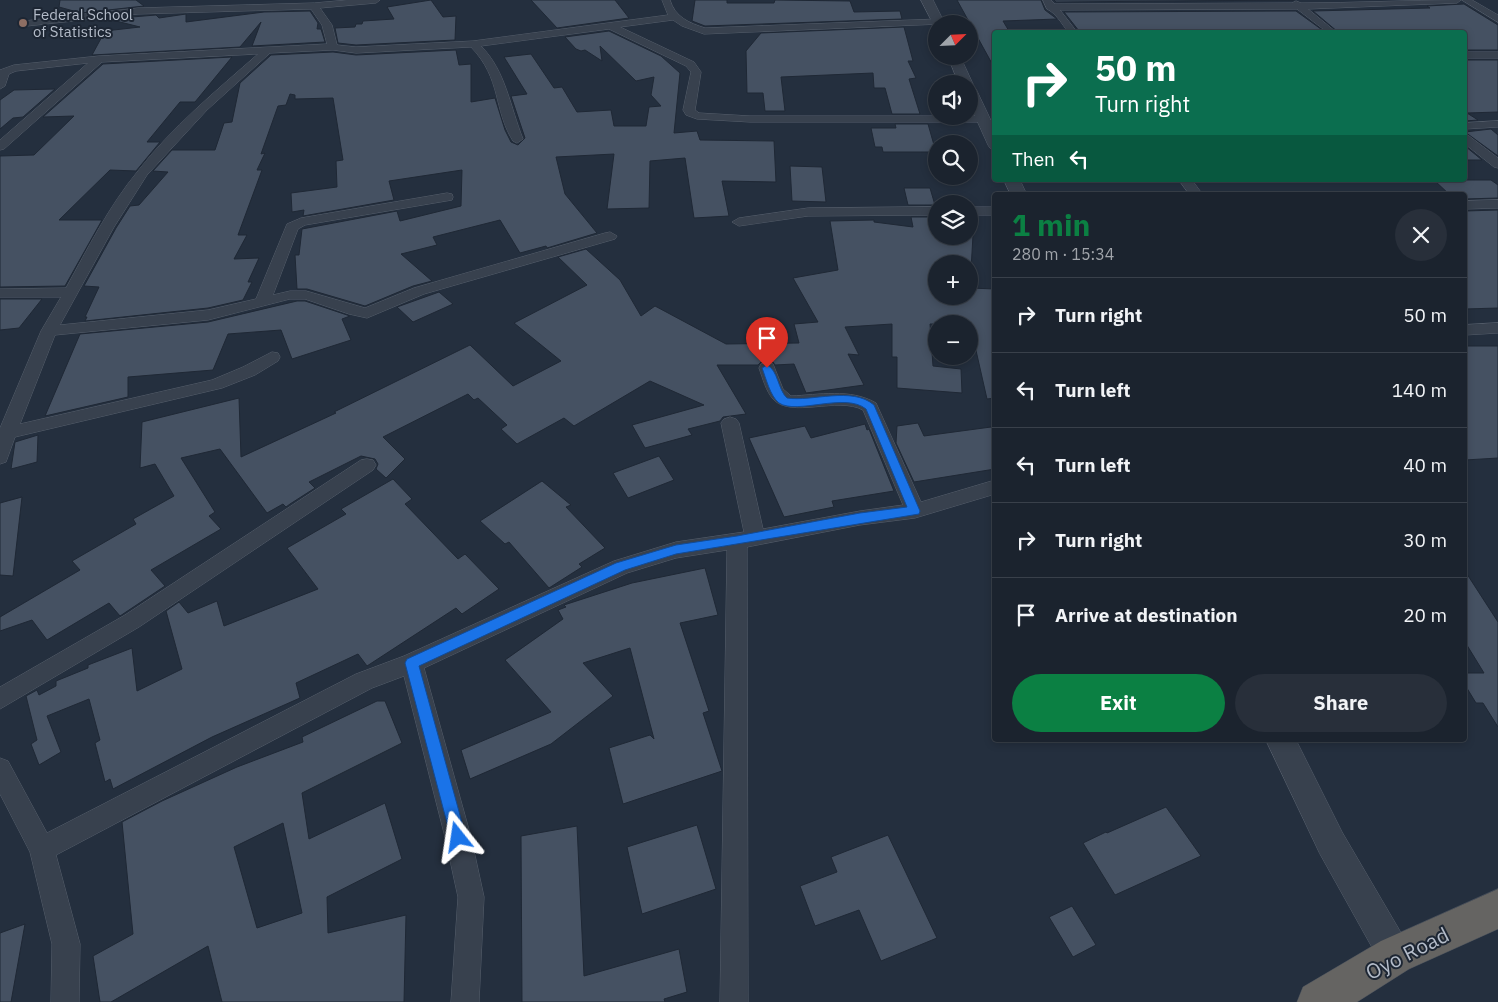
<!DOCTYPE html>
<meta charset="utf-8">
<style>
:root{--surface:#1b232e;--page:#282f3a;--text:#f1f3f6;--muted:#a0a4aa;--line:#39404a;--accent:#0b8043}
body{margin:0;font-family:"IBM Plex Sans",sans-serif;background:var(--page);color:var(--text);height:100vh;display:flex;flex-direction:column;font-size:19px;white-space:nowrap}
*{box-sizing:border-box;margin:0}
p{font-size:16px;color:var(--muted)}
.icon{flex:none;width:28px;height:28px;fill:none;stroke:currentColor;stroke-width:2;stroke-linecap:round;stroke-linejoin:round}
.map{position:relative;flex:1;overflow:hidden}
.sheet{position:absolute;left:992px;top:192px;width:475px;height:550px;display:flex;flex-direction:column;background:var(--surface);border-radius:5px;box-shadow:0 2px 8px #0003,0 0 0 1px var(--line)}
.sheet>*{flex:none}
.top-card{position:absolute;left:992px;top:30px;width:475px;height:152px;border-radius:5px;box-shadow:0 2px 8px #0003,0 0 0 1px var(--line);background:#0b6e4f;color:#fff;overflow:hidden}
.needle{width:32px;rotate:66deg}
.tools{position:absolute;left:928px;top:15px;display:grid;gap:10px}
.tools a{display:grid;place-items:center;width:50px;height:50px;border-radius:50%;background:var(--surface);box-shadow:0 2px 8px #0003,0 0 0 1px var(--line);font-size:25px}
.pin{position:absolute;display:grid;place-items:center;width:42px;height:42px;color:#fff;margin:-51px -21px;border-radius:50% 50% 50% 0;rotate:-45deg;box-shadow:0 0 5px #0007}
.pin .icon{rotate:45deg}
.me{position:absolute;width:55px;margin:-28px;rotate:345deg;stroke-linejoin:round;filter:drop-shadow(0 0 4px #0008)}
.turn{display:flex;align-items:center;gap:18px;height:105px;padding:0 20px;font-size:22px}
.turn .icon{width:65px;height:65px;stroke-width:2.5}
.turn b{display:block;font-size:35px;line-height:42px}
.then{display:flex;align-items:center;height:48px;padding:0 20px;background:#0003;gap:10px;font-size:19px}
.round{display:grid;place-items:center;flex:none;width:52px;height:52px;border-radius:26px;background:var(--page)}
.headline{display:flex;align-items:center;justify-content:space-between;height:85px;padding:0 20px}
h1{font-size:30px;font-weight:700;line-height:38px;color:var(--accent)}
.cta{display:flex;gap:10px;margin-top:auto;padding:10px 20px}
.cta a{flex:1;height:58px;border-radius:30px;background:var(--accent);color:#fff;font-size:20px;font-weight:700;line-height:58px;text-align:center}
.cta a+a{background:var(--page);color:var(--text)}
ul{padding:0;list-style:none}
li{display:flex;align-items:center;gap:15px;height:75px;padding:0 20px;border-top:1px solid var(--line)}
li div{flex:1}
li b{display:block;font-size:19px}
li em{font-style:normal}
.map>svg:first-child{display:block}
</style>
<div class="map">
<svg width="1498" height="1002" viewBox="0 0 1498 1002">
<rect width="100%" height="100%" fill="#242f3e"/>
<!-- building -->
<path fill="#455162" stroke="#1f2835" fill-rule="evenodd" d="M60,0h76l8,6 -63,7 -22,-6z
M431,0l12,17 13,-1 -1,24 -99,5 -18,-2 -3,-15 20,-1 1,-3h6l1,-3 31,-2 -7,-12z
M531,0h84l14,18 -72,10z
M695,0h32v3h47l1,-3 75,1 4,11 46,-1 2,8 -197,7 -13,-5z
M957,0h84l4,10 12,9 -54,2 6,10h-14v38z
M1054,0h240l-238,2z
M1464,4l34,21v25h-33v-18h-127l-25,-21 117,-3 -3,-2z
M310,11l8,12 -1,6h4l4,13 -73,4 9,-24 -21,25 -148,8 13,-24 35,-4 -32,-8 48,-4 3,3 27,-4v8l78,-10z
M1296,11l29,21 -246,-1 -15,-19z
M904,27l9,34h-5l8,17 -7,1 11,35h-28l-7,-26h-11l-1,-15 -92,4 4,34h-20l-2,-18h-16l-1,-42 15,-18z
M609,31l52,25 19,17 -6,60 23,-2 3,9 74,1 2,41 -54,-1 7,35 -35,2 -9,-60 -35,3 -1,47 -42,1 7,-55 -58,3 9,37 32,39 -50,15 -1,-2 -26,7 -20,-33 -67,17 4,8 -36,9 31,27 -19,5 -48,20 -58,-17h-10l-2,-34h4l3,-26 95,-18 3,10 61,-15 1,-36 -73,11 5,19 -91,16 1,-6 -12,2 -1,-19 46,-6 -1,-26 7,-1 -10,-62 -38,1v-4l-5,-1 -4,11 -8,1 -17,48 4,-1 -8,17h5l-24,65h9l-13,24 25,-1 -11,24h4l-9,18 -35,8 -123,13 2,-4h-2l14,-30 -15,-1 32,-58 14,-22 9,-1 29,-33 -15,-1 19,-21h43l9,-27 8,-1 8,-39 31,-28 62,-3 23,3 100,-5 3,15 12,-1v38l24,-4 10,32 6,12 7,3 7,-7 -14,-42 16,-2 -23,-37 27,-3 23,34 8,-1 15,25 34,-2 3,16h32l3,-19 12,-1 -10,-11 3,-18 -18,4 -36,-35 2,15 -17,-11 -4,1 -5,-2 -11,-12z
M232,57l-37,45h-15l-33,40h13l-24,29 -26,-1 -51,50h43l-37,66 -65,1v-131l34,-1 40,-39 -31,1 60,-53z
M1465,60h33v52l-31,1 11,7 -13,1z
M55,89l-32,28 -10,1 -13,11v-29l14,-10z
M895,124h33l8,28h-53l-1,-5h-7l-4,-19h25z
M1491,129l7,6v21l-33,-24z
M1465,146l17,14h-17z
M790,166l32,1 4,35 -34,-1z
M1434,180h57l7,5v13l-33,1v-4h-15z
M904,188h26l5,17h-27z
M1498,210v98l-33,1v-98z
M911,217h25v19l37,-1 -3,53 25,1v109l-8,1 -17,-75h-40l3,42 28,3 1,24 -65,-5v-31h-5v-33l-47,3 14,28 -11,-1 16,31 -58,8 -12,-29 -19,1 -2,-3 -6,-1 -6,1 -3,3h-41l29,49 -23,3 -3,4 -32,8 4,6 -47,13 -13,-23 72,-20 -54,-24 -76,45 -10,-8 -47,26 -16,-15 6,-4 -29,-27 -4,2 -6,-6 -85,43 22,22 -19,19 -10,-9 2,-5 -3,-5 -14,-3 -52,26 6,6 -25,16 -4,3 -3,-3 -16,9 -47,-64 -39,9 34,54 -6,4 12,13 -70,41 14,16 -45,30 -11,-13 -62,37 -15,-20 -32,11v-14l80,-47 -8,-9 64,-37 -3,-5 41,-23 -19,-32 -15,4 2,-46 97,-24 2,59 95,-44 -2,-1 136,-67 43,41 48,-25 -47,-38 73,-38 -29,-28 28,-8 34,31 21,36 14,-10 71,38 73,-1 -5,-19 24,-2 -25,-44 45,-8 -8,-49 44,-1v2l39,5zM936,264h33v32h-33z
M439,292l14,12 -40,18 -16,-15z
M0,299h42l-23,29 -19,2z
M297,301h8l45,15 -8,3 9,21 -59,19 -11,-29 -53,4 -15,36 -85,7v20l-83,19 35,-82 128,-12z
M1465,346h33v112l-33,2z
M918,423l6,13 67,-9 4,8v34l-81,13 -18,-39 1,-17z
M865,424l2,6 2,-1 25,62 -62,10 2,6 -50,10 -35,-79 56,-12 6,12z
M38,435l-1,27 -26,7 4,-27z
M659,456l15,24 -46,18 -15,-25z
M393,479l19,20 -7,5 53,55 7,-5 34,35 -37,25 -6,-6 -89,58 -9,-12 -62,29 4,15 -88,39 -99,52 -3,-10 -5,3 -10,-39 5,-3 -11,-41 -42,17 14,36 -22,13 -8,-21 6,-4 -11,-44 11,-6 2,5 17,-9v-5l32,-13v-3l44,-17 5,43 45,-22 -16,-58 13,-9 9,11 29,-12 7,25 94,-37 -31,-41 59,-34 -5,-5z
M542,481l29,24 -5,2 39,41 -26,16 3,3 -33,21 -40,-46 -4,2 -25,-23z
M22,497l-9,79 -13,-1v-72z
M705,568l13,47 -38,8 29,88 -6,2 19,58 -99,33 -14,-56 41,-13 4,4 -24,-91 -47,15 30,33 -62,48 -81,35 -9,-29 90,-38 -46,-52 58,-41 -5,-9 8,-3 -2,-2 68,-22z
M1465,571l33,51v105l-15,-24h-7l-11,-18v-12h19l-19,-31z
M377,701h8l17,42 -100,50 7,46 76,-36 17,56 -75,38 1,36 78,-18 -2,87h-182l-14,-56 -97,56h-11l-7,-46 40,-22 -11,-112 40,-21 75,-34 66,-25 -1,-5zM283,823l19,90 -45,15 -23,-81z
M1166,807l35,49 -86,39 -32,-52 23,-11 1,1z
M697,825l19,64 -74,25 -15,-67z
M577,826l7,150 95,-27 8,43 -23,7 1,3h-143l-1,-166z
M888,835l49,103 -56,23 -22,-51 -44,16 -15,-40 37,-14 -6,-15z
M1072,906l24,39 -23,12 -24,-40z
M25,924l-14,78h-11v-69z"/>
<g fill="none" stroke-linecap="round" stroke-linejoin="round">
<defs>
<path id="minor" d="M348,0h32l-4,3 -56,5 12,17 5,20 19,2 117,-6 195,-26 -6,-15h8c5,17 19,23 35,28l233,-9 3,1v4l-237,10 -22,-8 -9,-6 -53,7 74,35 7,10 -6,38 4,3 51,3h233l6,3 -6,3h-233l-53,-3 -11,-4 -3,-5 8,-38 -5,-6 -77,-37 -128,17c25,25 29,61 42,93l-6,4 -4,-2c-20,-32 -11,-62 -42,-94l-115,6 -23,-3 -63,3 -63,57 -60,65 -33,52 -54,98 148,-15 48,-11 31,-75 14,-6 146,-25 5,1 1,3 -1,3 -147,25 -7,4 -25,66 17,-4h16l59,17 49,-20 191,-55 5,-1 7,4 -2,3 -191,55 -57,24 -18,-4 -44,-15h-15l-82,21 -153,15 -35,89 192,-44 31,-13 29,-15 6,1 2,4 -2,4 -23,14 -33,13 -207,49 -9,25 -6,2v-36l41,-97 20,-34h-61v-8l66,-1c22,-40 43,-82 72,-117 33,-43 79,-81 120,-117l-156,8 -98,87 -4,1v-10l88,-77 -72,8 -7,3 -4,12 -5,3v-19l14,-5 85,-9 228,-12 -5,-19 -11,-16 -173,5 -111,12 -3,-1v-4l114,-13 176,-5z
M1043,0h8l4,4 237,-1 4,-2 5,2c53,0 107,-3 160,-3l-4,3 -149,6 28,23h-9l-30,-23 -237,1 17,22h-9c-6,-8 -12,-19 -21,-23z
M1462,0h10l26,15v7z
M1465,52h33v6h-33z
M1498,121v6l-33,2v-6z
M1465,134l4,2 29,22v10l-4,-1 -29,-23z
M1179,180h13l11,15h-13z
M1498,200v8l-33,1v-8z
M936,207v8l-128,1 -69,10 -7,-4 7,-4 69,-10z
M969,207h26v8h-26z
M1498,323v10l-33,2v-10z
M767,363l6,1 10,25 8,7c28,-1 59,-8 85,7l45,99 74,-22v14l-80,24 -55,7 -113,22 1,455h-28l7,-452 -51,8 -49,15 -203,95 47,169 13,60 -5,105h-28l7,-105 -13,-60 -41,-161 -32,12 -316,167 24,89 -1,58h-28l1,-58 -22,-92 -30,-58v-36l8,3 39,72 309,-159 48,-18 210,-95 62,-19 68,-10 -23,-109 3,-4 6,-2 6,2 3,4 24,106 97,-18 43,-6 -40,-95c-25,-14 -72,9 -90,-11 -7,-8 -10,-20 -14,-31l2,-4z
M367,459l6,1 3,5 -3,5 -234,157 -139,82v-22l125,-72 236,-155z"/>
<path id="tertiary" d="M921,0h12l12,24h-9l-1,3z
M948,56h12l13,28 -1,2 4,3 19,40v20l-5,-1 -2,-3 -19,-42v-19h-10z
M1004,180h16l7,15h-16z
M1266,740h30l46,92 65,111 5,12 -5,12 -12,5 -12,-5 -63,-113z"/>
<path id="trunk" d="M1498,889v40l-89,40 -52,33h-60l6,-15 78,-46z"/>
</defs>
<!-- minor casing -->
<use href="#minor" stroke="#565f6c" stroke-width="1"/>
<!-- tertiary casing -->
<use href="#tertiary" stroke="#565f6c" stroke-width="1"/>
<!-- trunk casing -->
<use href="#trunk" stroke="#434c59" stroke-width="1"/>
<!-- minor -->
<use href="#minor" fill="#38414e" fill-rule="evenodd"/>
<!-- tertiary -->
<use href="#tertiary" fill="#38414e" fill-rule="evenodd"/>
<!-- trunk -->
<use href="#trunk" fill="#656462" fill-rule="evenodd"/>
</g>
<!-- route -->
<path fill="#1a73e8" stroke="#114b97" d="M767,365c11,5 11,25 20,33 25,4 65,-12 87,7l46,106 -1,3 -243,40 -51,16 -206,96 47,171 -3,5 -5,3 -6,-3 -47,-179 2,-4 209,-96 60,-18 61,-9 123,-23 47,-6 -41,-98c-21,-17 -69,6 -87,-6 -9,-7 -13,-25 -17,-35z"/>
<!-- markers -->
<circle fill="#8d6e63" stroke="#1d2633" stroke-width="2" cx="23" cy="23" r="5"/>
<g text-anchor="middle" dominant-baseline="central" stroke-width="4" stroke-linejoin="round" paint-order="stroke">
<!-- far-poi labels -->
<g font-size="15" fill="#b4bcc9" stroke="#1d2633" text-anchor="start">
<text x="33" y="14">Federal School<tspan x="33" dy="17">of Statistics</tspan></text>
</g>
<!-- near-street labels -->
<g font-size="21" fill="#b4bcc9" stroke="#1d2633">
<text transform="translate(1407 953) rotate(-27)">Oyo Road</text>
</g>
</g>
</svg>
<div class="tools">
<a><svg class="needle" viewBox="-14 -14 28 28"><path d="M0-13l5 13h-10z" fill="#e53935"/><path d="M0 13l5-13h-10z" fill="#a0a4aa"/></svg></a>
<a><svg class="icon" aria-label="sound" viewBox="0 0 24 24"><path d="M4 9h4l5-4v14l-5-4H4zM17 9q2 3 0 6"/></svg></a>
<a><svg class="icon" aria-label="search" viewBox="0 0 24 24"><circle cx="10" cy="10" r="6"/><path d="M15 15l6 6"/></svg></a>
<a><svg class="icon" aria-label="layers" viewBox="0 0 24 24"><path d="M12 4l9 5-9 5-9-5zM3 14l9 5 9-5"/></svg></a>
<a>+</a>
<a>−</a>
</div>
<div class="pin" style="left:767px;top:368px;background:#d93025"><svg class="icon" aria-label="arrive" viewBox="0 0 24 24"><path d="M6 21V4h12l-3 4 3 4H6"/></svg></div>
<svg class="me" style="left:458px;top:837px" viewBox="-20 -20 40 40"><path d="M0-17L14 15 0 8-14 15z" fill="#1a73e8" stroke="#fff" stroke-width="4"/></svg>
<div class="top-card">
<div class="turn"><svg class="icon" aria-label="right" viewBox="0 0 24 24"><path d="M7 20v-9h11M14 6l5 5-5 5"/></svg><div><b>50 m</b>Turn right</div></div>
<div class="then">Then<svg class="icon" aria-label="left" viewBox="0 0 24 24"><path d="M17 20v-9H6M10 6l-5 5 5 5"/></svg></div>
</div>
<section class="sheet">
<div class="headline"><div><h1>1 min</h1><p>280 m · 15:34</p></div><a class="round"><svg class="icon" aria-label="close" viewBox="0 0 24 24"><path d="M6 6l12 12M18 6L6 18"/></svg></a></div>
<ul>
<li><svg class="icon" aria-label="right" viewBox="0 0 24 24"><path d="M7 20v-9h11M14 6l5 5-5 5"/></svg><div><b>Turn right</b></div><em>50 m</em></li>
<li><svg class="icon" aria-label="left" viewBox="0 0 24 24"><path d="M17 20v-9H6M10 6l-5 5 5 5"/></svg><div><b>Turn left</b></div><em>140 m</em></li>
<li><svg class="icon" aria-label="left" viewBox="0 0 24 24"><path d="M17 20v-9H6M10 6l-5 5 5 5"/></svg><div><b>Turn left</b></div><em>40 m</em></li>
<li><svg class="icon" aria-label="right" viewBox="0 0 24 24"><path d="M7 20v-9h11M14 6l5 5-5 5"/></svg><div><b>Turn right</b></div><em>30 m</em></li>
<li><svg class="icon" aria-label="arrive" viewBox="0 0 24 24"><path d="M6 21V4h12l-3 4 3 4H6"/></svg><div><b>Arrive at destination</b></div><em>20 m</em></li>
</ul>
<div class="cta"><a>Exit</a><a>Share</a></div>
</section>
</div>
